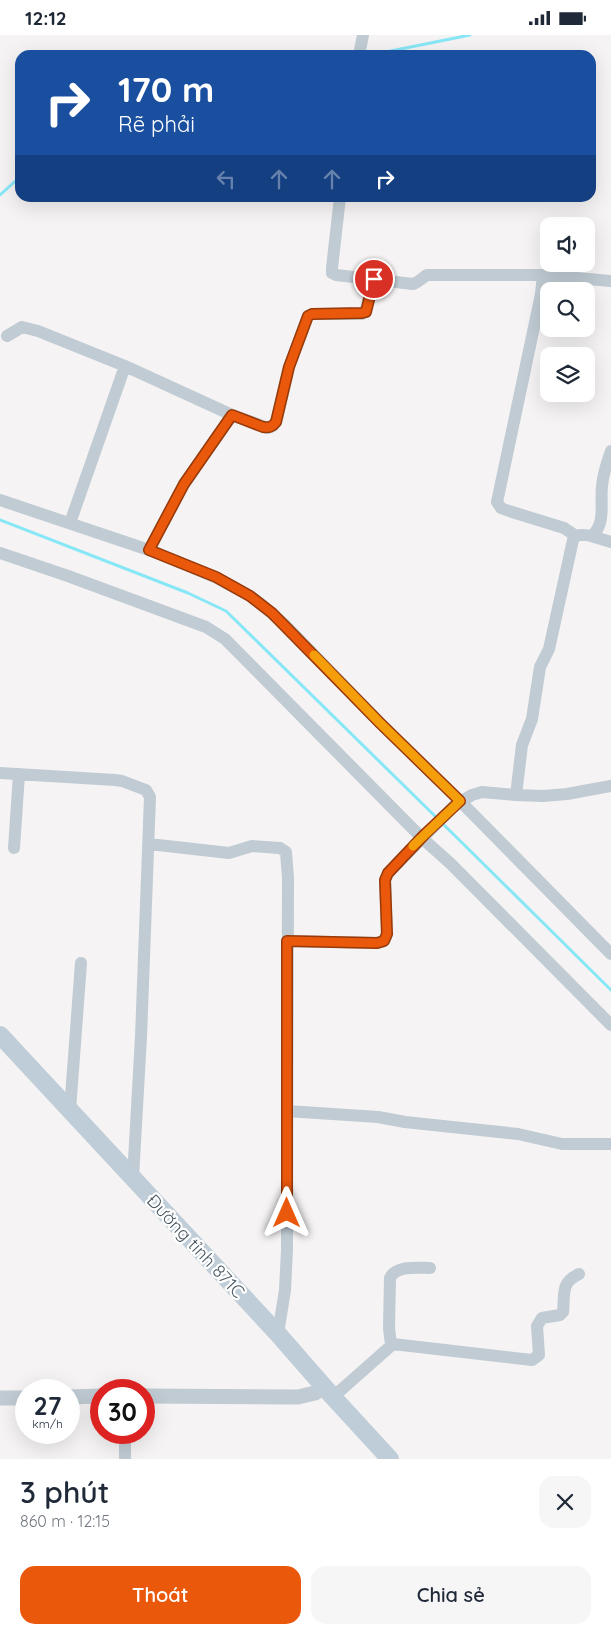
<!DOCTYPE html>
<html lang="vi">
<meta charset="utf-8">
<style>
:root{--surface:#fff;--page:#f6f6f7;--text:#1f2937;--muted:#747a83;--accent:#ea580c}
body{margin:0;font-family:Quicksand,sans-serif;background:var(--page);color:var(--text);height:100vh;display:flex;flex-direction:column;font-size:19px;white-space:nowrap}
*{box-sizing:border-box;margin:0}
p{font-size:16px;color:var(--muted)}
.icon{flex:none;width:28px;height:28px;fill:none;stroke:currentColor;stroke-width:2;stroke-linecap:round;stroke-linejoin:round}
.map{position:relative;height:1424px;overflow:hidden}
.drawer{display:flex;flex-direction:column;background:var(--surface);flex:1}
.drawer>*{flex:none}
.banner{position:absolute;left:15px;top:15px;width:581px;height:152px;border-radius:15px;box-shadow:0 5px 20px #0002;background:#1a4fa0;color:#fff;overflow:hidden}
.fabs{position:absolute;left:540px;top:182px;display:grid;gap:10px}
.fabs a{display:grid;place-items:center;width:55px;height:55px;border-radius:10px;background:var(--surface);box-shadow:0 5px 20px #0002;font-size:25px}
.speed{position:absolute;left:15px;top:1344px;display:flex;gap:10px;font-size:25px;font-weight:700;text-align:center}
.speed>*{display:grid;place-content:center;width:65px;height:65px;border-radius:50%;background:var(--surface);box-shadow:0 5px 20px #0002;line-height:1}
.speed small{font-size:12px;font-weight:400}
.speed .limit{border:8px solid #d22;background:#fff;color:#111}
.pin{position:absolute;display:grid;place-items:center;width:42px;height:42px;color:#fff;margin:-21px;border:2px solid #fff;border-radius:50%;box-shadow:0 1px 5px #0007}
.me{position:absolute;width:55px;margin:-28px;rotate:0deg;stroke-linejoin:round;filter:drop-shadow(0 0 4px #0008)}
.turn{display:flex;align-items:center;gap:18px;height:105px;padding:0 20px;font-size:22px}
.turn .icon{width:65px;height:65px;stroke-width:2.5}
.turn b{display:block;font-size:35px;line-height:42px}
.lanes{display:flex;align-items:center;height:48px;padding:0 20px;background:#0003;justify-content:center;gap:25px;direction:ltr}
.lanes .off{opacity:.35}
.round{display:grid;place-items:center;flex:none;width:52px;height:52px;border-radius:15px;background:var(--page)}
.summary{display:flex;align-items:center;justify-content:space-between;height:85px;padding:0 20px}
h1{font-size:30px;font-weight:600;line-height:38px}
.cta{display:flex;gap:10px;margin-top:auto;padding:10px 20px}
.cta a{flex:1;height:58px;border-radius:15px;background:var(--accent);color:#fff;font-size:20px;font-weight:600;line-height:58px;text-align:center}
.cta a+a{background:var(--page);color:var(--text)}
.status{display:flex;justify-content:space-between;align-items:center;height:35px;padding:0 25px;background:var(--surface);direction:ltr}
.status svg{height:14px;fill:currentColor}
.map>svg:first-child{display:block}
</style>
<div class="status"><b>12:12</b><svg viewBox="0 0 49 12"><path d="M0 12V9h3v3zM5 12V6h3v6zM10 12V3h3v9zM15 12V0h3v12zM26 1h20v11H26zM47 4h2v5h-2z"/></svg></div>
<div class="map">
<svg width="611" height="1424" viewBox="0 0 611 1424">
<rect width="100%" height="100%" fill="#f5f3f3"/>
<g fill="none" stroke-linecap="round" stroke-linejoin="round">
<!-- stream -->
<path stroke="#88e7f6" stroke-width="3" d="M371,20l99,-20
M0,160l20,-18
M0,485l188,73 38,18 211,207
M442,788l169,167"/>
<!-- minor -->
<path stroke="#c0cbd3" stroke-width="12" d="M359,20l4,-20
M340,162l-8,71v5l4,2 77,9c6,-2 9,-6 14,-9h116l68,6
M543,240l-2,19 -44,208 4,6 8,3 55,17 12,8
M7,301l15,-9 16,4 87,35 107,49 36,13 5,-2 3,-4 13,-55 19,-51 4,-2h50l3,-2 9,-33
M0,465l155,52 62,26 33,18 11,8 23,20 96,99 80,78 151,153
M70,488l55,-157
M591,501l20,6
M149,515l35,-66 48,-69
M0,518l68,23 138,51 19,12 197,199 29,26 160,161
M0,738l115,7 7,1 24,9 4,7 -9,240 -8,141
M516,760l6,-50 10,-26 8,-52 9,-18 24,-109c5,-9 12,-3 20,-5 13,-13 7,-33 9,-49 1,-11 5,-24 9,-35
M149,809l80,9 23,-7 28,2 6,4 2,26 -1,372 -2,40 -7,44
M14,813l5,-74
M287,906l90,2 7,-2 3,-7 -2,-54 3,-7 67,-68 17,-10 10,-3 34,3 27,1 24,-2 44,-8
M70,1075l11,-147
M287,1076l91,6 27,5 113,12 44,10h49
M391,1310l-2,-17 1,-50c6,-13 28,-10 40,-10
M333,1362l60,-53 139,16 7,-5 -2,-29 5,-8 18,-3 3,-3c2,-18 -3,-29 16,-38
M125,1424v-26"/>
<!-- tertiary -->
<path stroke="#c0cbd3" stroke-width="15" d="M144,1361l154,1 17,-4 9,-6
M69,1362l32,-1
M0,1363h26"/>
<!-- secondary -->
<path stroke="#bfcdd8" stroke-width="18" d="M0,1000l278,299 55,63 57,62"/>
</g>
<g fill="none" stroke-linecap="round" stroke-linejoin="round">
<defs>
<path id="route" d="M287,1178v-272l90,2 7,-2 3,-7 -2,-54 3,-7 37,-39 35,-33 -80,-78 -108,-110 -22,-17 -34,-19 -67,-27 35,-66 48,-69 31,12c6,1 9,0 13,-5l13,-55 19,-51 4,-2 50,-1 4,-1 8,-33"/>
</defs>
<!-- route casing -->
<use href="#route" stroke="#983908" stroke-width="12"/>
<!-- route -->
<use href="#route" stroke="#ea580c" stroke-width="9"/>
<!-- slow -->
<path stroke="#f59e0b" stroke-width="9" d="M314,620l66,68 80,78 -47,45"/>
</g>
<g text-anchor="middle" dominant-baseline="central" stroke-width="4.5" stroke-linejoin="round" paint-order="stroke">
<!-- street labels -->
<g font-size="18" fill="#485863" stroke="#fff">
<text transform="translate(196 1211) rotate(47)">Đường tỉnh 871C</text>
</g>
</g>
</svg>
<div class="fabs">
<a><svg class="icon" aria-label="sound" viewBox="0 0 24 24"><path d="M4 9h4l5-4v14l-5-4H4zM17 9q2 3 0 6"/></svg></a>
<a><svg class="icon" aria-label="search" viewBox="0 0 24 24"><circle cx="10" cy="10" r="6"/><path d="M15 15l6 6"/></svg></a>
<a><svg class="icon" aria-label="layers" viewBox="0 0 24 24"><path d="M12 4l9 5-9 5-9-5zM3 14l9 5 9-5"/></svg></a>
</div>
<div class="speed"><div>27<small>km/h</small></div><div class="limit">30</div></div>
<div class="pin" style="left:374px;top:244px;background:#d93025"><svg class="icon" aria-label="arrive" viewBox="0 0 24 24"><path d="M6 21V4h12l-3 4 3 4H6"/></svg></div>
<svg class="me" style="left:287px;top:1178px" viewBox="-20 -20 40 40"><path d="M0-17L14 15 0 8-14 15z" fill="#ea580c" stroke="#fff" stroke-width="4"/></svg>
<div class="banner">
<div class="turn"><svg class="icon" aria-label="right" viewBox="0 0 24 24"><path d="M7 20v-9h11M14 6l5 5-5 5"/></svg><div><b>170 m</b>Rẽ phải</div></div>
<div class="lanes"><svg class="icon off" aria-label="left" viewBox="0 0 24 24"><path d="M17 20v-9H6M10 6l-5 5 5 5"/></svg><svg class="icon off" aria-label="ahead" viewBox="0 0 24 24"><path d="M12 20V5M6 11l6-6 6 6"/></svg><svg class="icon off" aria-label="ahead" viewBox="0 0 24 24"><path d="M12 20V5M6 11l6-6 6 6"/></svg><svg class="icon" aria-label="right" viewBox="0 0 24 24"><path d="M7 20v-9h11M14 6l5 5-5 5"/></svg></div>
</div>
</div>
<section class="drawer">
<div class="summary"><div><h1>3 phút</h1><p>860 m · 12:15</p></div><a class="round"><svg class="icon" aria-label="close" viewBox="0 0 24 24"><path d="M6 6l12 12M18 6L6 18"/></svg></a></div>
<div class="cta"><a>Thoát</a><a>Chia sẻ</a></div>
</section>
